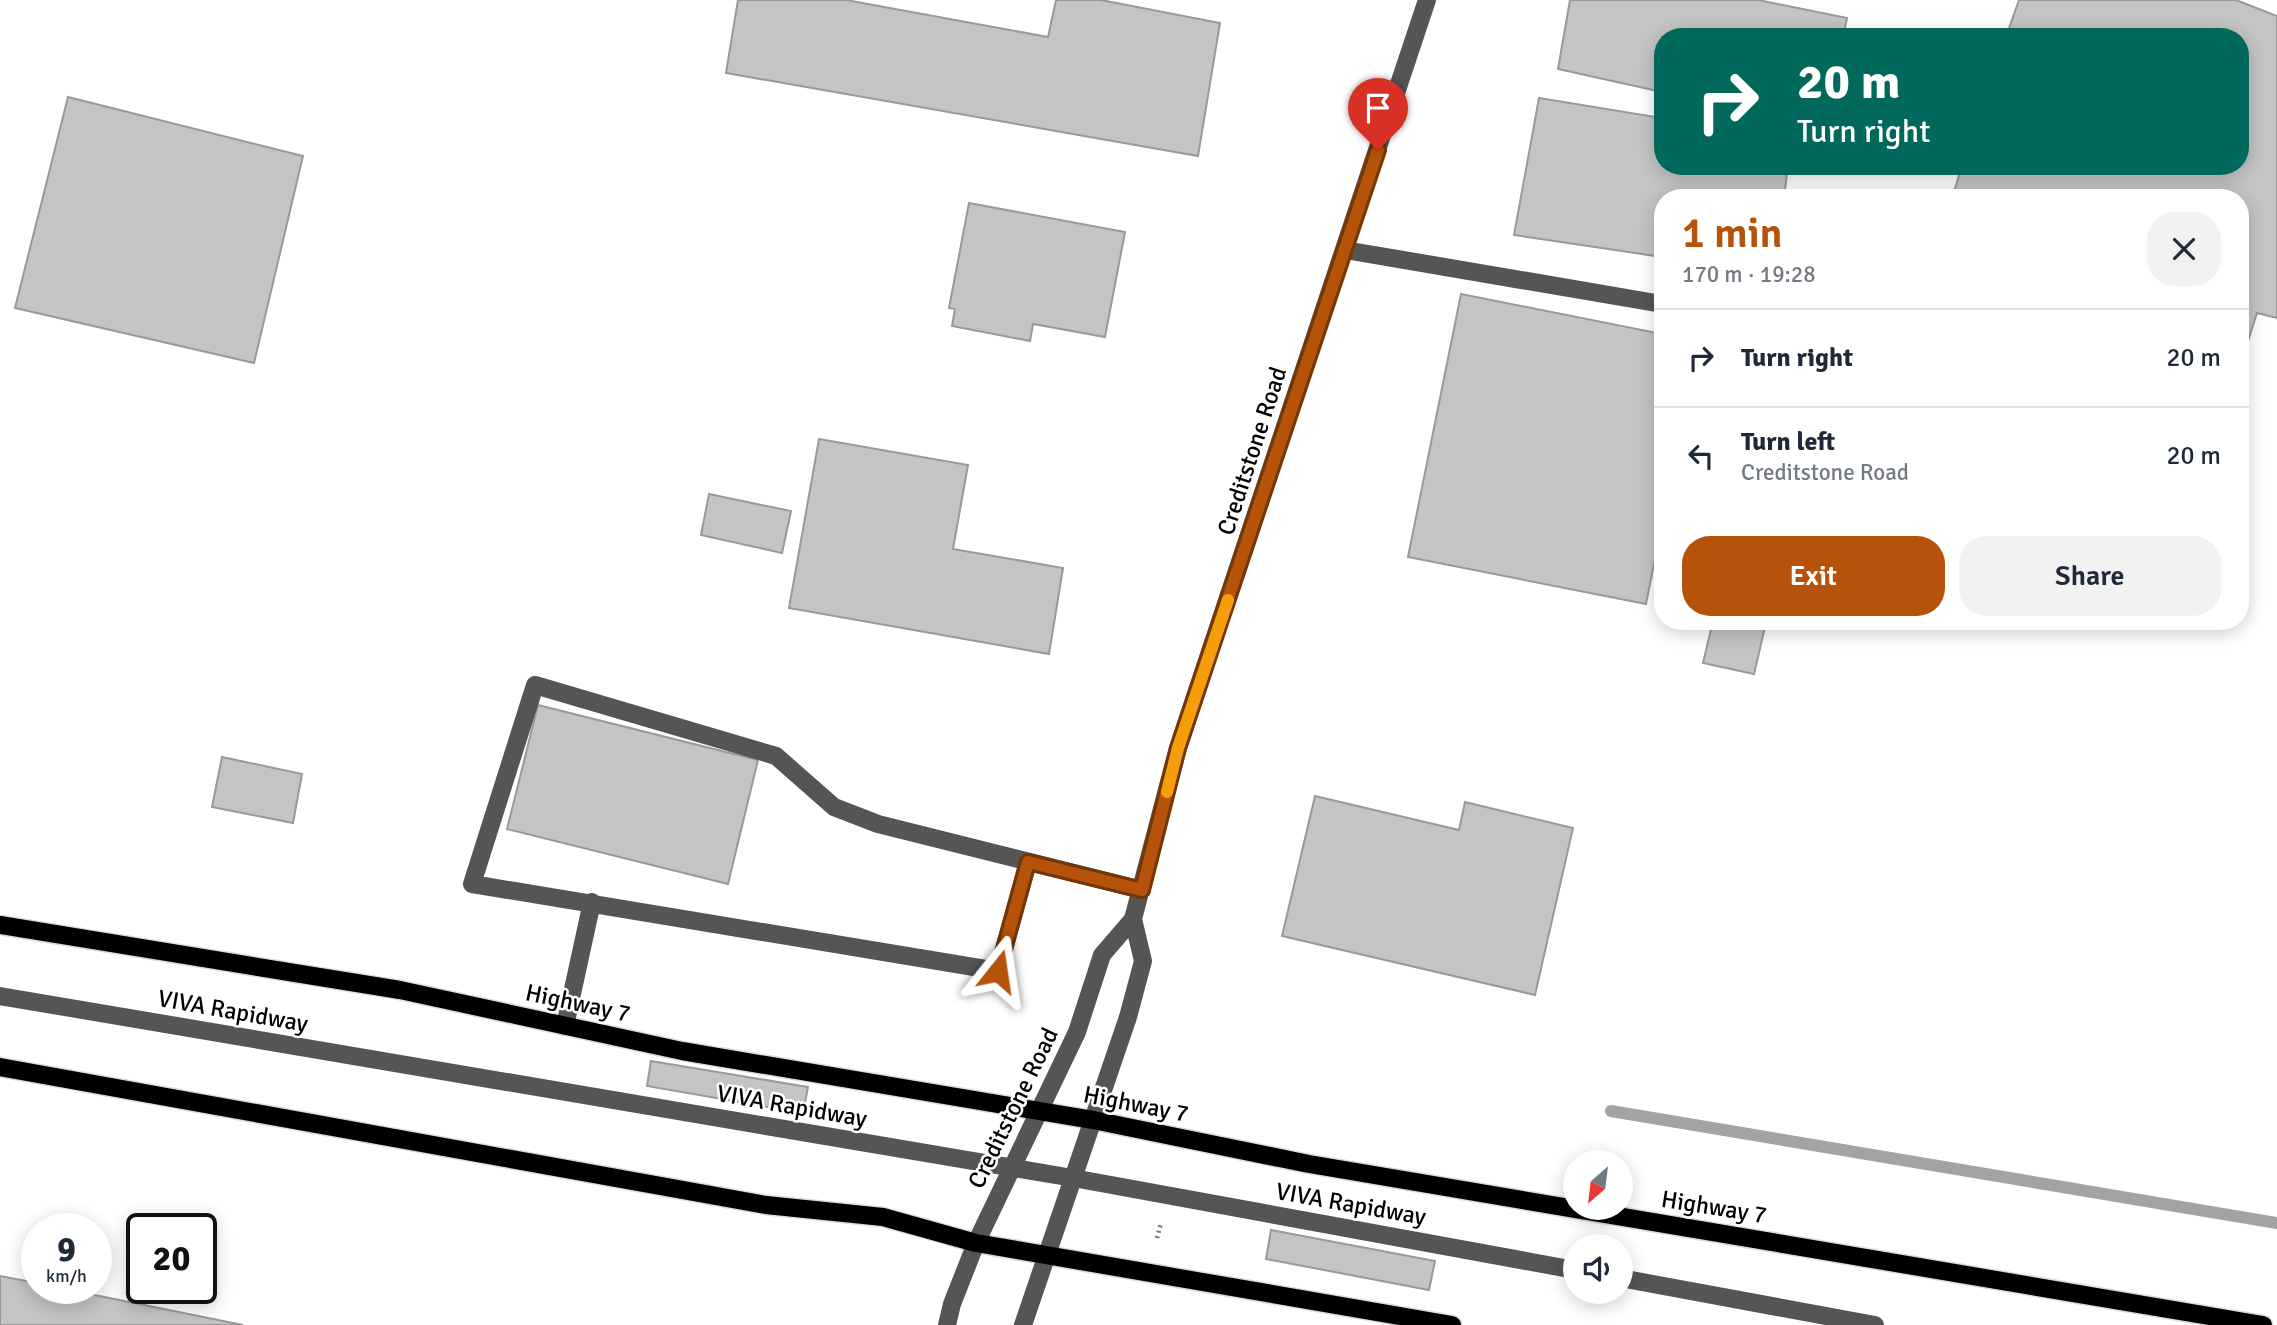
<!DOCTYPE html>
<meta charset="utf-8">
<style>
:root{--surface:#fff;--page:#f2f2f3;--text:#1f2937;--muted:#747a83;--line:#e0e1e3;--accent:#b45309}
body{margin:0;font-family:Signika,sans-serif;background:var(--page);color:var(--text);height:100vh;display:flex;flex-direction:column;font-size:26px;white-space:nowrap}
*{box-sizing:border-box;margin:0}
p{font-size:23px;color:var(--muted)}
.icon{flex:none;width:38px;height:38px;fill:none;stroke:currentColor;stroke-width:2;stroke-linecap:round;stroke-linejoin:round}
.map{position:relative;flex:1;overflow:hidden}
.drawer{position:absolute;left:1654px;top:189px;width:595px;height:441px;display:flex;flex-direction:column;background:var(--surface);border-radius:28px;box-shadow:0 4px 18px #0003}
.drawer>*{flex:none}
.top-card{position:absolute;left:1654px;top:28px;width:595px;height:147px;border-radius:28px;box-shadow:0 4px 18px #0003;background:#00695c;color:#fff;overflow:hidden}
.needle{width:46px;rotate:208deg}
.fabs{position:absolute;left:1563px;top:1150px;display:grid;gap:14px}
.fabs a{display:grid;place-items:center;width:70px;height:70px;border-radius:50%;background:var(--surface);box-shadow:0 4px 18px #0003;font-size:35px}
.speed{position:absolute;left:21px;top:1213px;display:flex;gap:14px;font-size:35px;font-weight:700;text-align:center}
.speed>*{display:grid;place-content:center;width:91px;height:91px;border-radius:50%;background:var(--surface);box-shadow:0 4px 18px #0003;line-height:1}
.speed small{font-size:18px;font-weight:400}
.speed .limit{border:4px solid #111;border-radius:10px;background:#fff;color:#111}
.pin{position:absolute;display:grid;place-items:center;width:60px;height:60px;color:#fff;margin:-72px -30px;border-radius:50% 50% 50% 0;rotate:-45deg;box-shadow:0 0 7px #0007}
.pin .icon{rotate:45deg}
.me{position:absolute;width:77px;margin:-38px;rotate:15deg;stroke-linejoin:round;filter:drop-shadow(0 0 5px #0008)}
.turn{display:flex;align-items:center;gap:24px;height:147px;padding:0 28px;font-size:32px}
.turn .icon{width:91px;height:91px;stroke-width:2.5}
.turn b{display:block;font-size:49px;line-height:60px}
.round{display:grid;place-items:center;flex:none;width:74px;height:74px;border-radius:28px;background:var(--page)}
.head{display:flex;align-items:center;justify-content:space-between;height:119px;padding:0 28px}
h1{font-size:42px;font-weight:600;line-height:52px;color:var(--accent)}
.button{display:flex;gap:14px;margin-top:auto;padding:14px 28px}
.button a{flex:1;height:80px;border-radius:28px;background:var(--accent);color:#fff;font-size:28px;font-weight:600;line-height:80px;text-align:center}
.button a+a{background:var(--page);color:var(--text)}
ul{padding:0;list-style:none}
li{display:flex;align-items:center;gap:21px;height:98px;padding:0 28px;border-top:2px solid var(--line)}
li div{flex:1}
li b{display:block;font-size:26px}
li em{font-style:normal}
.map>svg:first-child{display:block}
</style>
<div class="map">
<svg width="2277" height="1325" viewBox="0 0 2277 1325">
<rect width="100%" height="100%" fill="#fff"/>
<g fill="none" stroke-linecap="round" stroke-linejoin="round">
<!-- stream -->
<path stroke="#a3a3a3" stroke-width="12" d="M1611,1111l666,112"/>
</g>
<!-- building -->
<path fill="#c4c4c4" stroke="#999" stroke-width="2" d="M738,0h108l202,37 8,-37h45l119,23 -22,133 -472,-83z
M1570,0h188l89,18 -4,19h-181v55l-104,-23z
M2019,0h217l41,16v302l-20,-5 -17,53v-168h-288l10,-32h278v-129h-234z
M68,97l235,59 -49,207 -239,-55z
M1539,98l123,20v48h126l-4,32h-122v59l-148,-22z
M969,203l156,29 -20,105 -72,-13 -3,17 -78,-15 3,-17 -6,-1z
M1461,294l201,40v190l-16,80 -238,-47z
M819,439l149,26 -15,84 110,19 -14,86 -260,-46z
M709,494l82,17 -9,42 -81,-18z
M1713,621h29l23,6 -11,47 -51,-11z
M538,705l220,55 -30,124 -221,-55z
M222,757l80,17 -9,49 -81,-16z
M1315,796l144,34 6,-28 108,26 -38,167 -253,-59z
M651,1061l157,26 -5,26 -156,-27z
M1271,1230l164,31 -6,29 -163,-31z
M0,1276l37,7v5h23l183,37h-243z"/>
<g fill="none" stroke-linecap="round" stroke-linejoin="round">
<defs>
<path id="major" d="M0,925l400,65 282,61 411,69 216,44 954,161
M0,1067l766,138 117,12 93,26 476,82"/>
</defs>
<!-- major casing -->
<use href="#major" stroke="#dbdbdb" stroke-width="21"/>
<!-- path -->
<path stroke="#777" stroke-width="4.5" stroke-dasharray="2 3.5" stroke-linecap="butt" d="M1157,1238l4,-15"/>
<!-- minor -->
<path stroke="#555" stroke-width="18" d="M1345,250l317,54
M1028,862l-30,109 -526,-87 63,-199 241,71 58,51 44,17 264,66
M0,996l1073,182 502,92
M565,1026l27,-124
M1620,1278l255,47
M947,1325l5,-21 24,-61 101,-211 25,-77 31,-36 45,-171 249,-748
M1023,1325l105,-308 15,-56 -10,-42"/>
<!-- major -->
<use href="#major" stroke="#000" stroke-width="18"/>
</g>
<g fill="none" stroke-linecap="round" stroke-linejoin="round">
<defs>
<path id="route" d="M998,971l30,-109 114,28 36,-142 200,-598"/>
</defs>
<!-- route casing -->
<use href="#route" stroke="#753606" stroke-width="18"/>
<!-- route -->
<use href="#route" stroke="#b45309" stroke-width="12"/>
<!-- slow -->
<path stroke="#f59e0b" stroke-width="12" d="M1167,792l11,-44 50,-148"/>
</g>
<g text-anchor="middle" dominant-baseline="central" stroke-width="5" stroke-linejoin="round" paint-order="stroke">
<!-- street labels -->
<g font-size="24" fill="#000" stroke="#fff">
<text transform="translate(1252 451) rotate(-72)">Creditstone Road</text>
<text transform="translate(578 1003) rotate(12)">Highway 7</text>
<text transform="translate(233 1011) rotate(10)">VIVA Rapidway</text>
<text transform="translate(1136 1104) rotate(11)">Highway 7</text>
<text transform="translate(792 1106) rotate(10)">VIVA Rapidway</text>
<text transform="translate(1013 1108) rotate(-64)">Creditstone Road</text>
<text transform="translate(1351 1204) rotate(10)">VIVA Rapidway</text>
<text transform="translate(1714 1207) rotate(9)">Highway 7</text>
</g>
</g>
</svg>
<div class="fabs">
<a><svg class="needle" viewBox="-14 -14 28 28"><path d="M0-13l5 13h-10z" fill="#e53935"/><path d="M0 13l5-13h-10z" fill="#747a83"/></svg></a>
<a><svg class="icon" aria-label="sound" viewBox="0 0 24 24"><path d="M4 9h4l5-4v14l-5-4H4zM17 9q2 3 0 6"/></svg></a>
</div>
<div class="speed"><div>9<small>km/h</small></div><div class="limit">20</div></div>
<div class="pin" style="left:1378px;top:150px;background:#d93025"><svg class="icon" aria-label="arrive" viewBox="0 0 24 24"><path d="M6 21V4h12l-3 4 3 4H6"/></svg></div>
<svg class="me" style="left:998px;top:971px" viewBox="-20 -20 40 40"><path d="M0-17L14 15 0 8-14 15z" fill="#b45309" stroke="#fff" stroke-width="4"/></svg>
<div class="top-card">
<div class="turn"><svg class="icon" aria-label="right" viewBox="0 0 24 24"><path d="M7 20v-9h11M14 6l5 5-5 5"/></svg><div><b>20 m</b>Turn right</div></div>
</div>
<section class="drawer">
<div class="head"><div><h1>1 min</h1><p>170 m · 19:28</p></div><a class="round"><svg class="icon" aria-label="close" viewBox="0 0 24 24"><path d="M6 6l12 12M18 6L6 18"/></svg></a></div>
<ul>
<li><svg class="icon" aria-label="right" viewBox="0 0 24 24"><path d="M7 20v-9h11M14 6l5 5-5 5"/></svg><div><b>Turn right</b></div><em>20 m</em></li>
<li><svg class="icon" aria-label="left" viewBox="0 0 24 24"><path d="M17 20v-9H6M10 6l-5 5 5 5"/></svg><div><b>Turn left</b><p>Creditstone Road</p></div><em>20 m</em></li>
</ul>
<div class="button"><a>Exit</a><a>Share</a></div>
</section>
</div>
